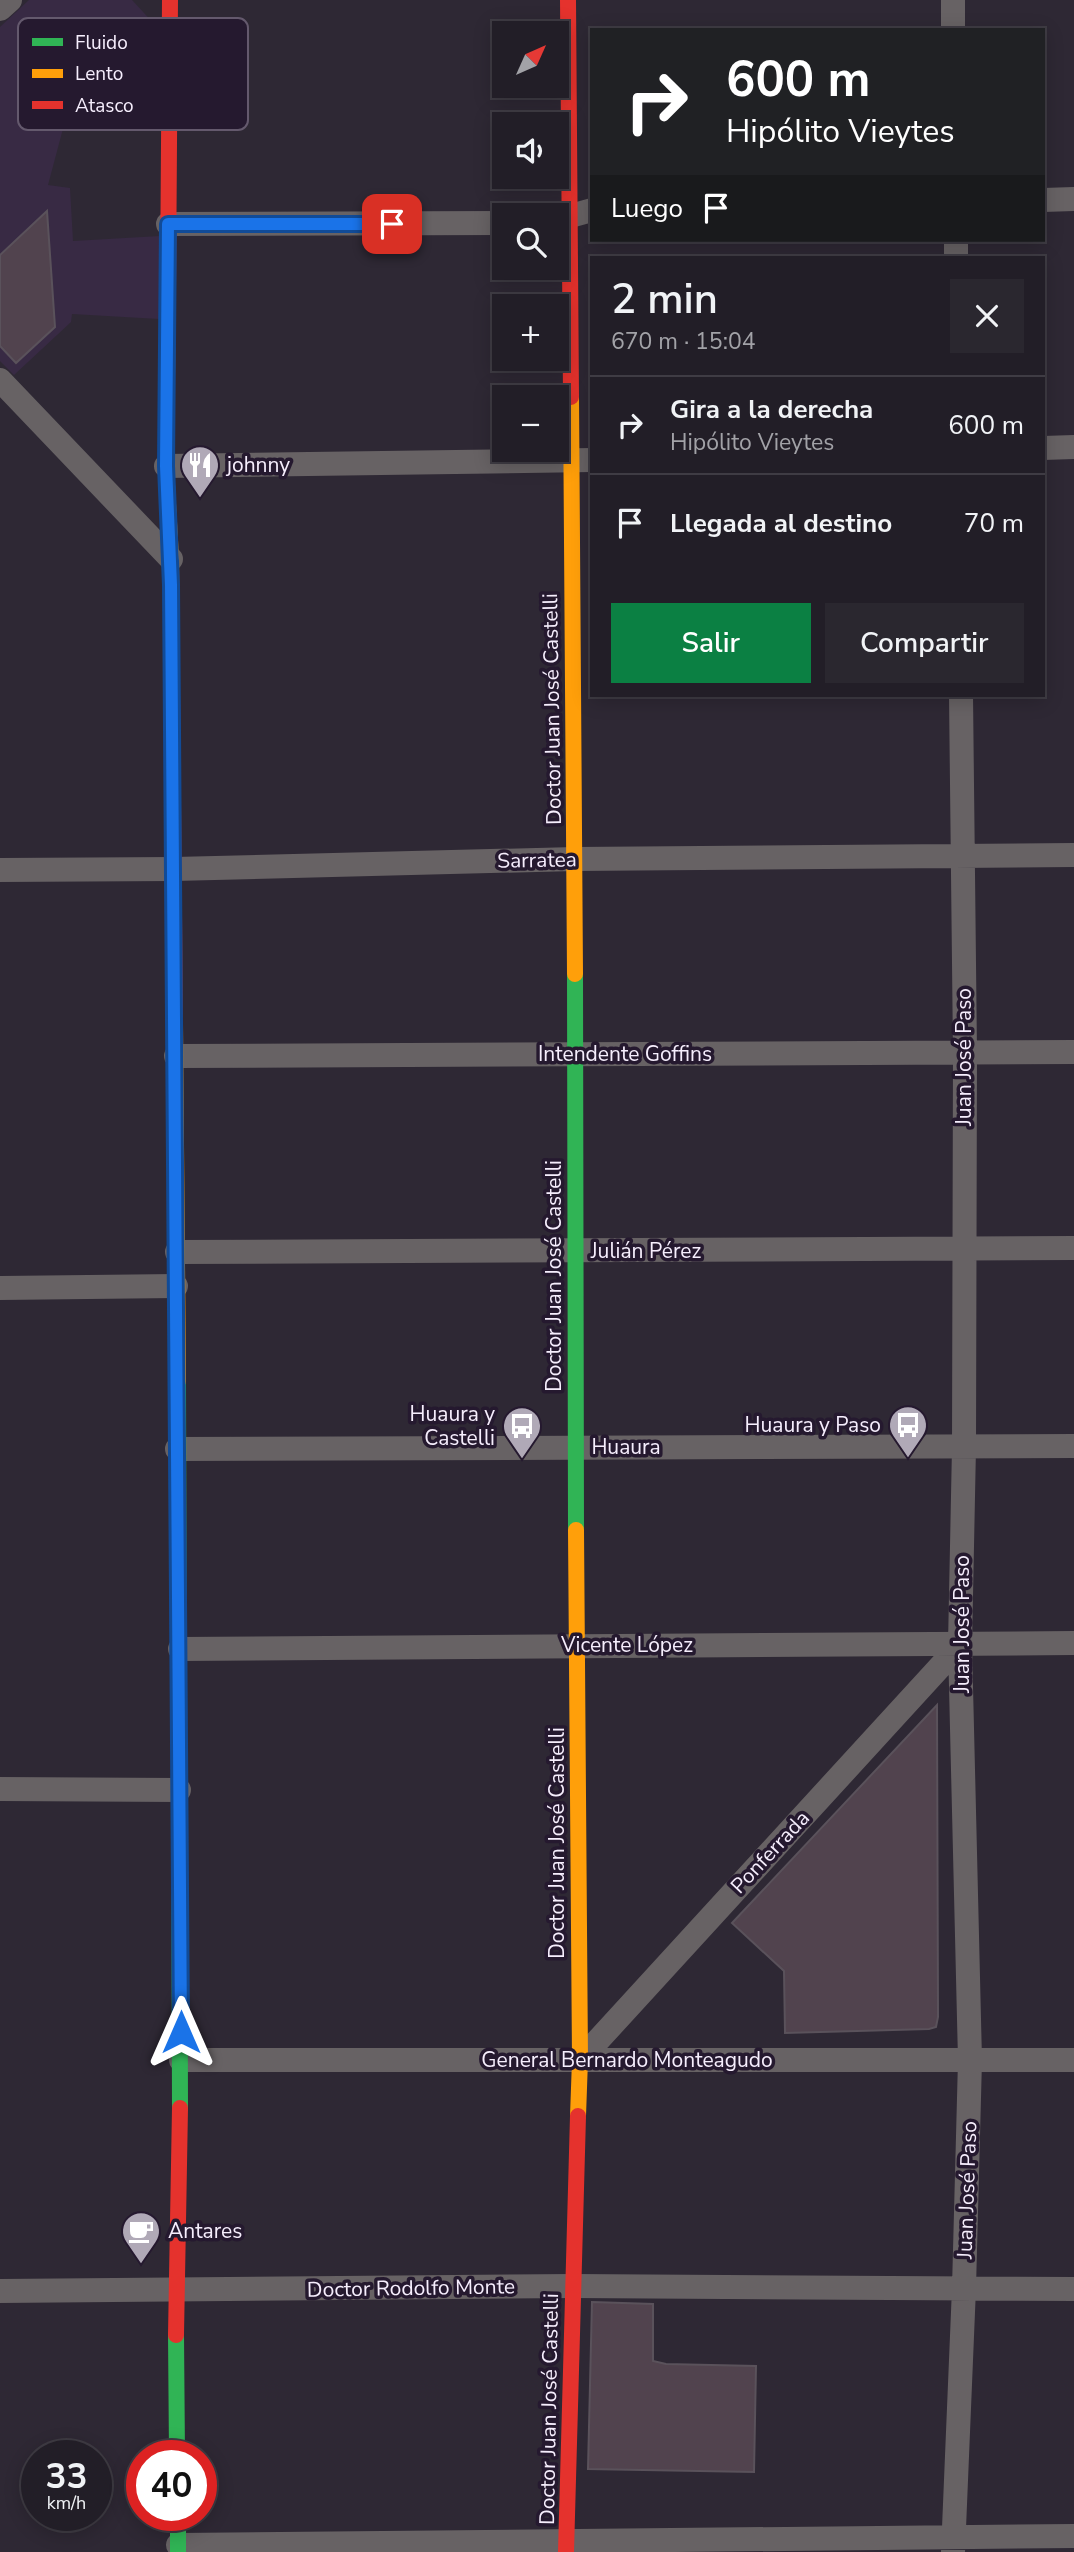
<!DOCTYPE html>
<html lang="es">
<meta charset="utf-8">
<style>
:root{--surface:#221e27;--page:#2a272f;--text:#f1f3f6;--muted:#a2a2a7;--line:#3f3c44;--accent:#0b8043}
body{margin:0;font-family:"Nunito Sans",sans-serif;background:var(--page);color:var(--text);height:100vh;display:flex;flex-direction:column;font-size:26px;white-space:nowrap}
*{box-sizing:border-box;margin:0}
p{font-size:23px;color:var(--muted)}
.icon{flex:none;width:38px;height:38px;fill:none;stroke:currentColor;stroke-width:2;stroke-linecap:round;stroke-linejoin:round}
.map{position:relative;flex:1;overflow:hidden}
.drawer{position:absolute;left:590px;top:256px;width:455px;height:441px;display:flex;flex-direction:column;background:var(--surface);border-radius:0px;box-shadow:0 4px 18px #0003,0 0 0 2px var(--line)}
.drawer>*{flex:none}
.hud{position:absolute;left:590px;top:28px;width:455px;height:214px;border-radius:0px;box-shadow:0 4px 18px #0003,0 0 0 2px var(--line);background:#202124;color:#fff;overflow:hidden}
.needle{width:46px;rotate:45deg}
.controls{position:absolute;left:492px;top:21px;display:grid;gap:14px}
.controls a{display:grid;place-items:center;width:77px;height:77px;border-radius:0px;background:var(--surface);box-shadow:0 4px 18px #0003,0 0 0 2px var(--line);font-size:35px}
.speed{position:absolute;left:21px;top:2440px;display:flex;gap:14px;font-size:35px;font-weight:700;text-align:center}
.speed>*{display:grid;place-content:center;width:91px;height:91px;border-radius:50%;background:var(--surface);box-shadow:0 4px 18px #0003,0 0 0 2px var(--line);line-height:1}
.speed small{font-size:18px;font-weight:400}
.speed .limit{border:10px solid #d22;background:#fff;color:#111}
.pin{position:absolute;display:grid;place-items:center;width:60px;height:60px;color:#fff;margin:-30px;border-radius:14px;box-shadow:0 4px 10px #0006}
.me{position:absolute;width:77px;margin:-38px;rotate:0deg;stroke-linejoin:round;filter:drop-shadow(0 0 5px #0008)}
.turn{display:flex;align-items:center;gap:24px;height:147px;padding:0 21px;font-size:32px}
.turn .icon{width:91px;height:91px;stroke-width:2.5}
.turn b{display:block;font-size:49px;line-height:60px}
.then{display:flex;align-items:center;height:66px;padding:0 21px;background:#0003;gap:14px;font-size:26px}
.round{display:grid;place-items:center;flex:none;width:74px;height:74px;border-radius:0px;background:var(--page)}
.headline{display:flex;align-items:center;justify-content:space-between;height:119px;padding:0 21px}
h1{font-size:42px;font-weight:600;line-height:52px}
.button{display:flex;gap:14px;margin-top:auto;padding:14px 21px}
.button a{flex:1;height:80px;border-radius:0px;background:var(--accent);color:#fff;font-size:28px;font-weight:600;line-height:80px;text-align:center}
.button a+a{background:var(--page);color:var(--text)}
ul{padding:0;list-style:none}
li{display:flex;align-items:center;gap:21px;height:98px;padding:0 21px;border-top:2px solid var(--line)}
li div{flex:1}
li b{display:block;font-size:26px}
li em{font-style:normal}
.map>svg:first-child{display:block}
</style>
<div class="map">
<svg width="1074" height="2552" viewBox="0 0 1074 2552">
<rect width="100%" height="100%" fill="#2e2834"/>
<!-- built -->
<path fill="#382a44" d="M29,0h103l24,26 8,41 -84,-2 -32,120 22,3 3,53 87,-5 -1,83 -87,-5 -1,8 -57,53 -14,-14v-334z"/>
<!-- building -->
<path fill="#51434e" stroke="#5a525b" stroke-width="2" d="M47,211l8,116 -39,36 -16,-17v-91z
M937,1705l1,312 -2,10 -7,2 -144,4 -1,-62 -52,-48z
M592,2302l61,2v57l13,3 90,2 -2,106 -166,-3z"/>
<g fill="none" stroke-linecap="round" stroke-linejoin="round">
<!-- street -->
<path stroke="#676264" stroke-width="24" d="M953,0v30
M0,9l10,-9
M1043,200l31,-1
M556,220l36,-10
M168,224l336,-1
M956,240v17
M0,380l171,179
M1043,448l31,-1
M166,466l426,-6
M0,870l174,-1 401,-10 499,-4
M176,1056l898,-4
M177,1252l897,-4
M0,1288l176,-2
M177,1449l897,-3
M180,1649l894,-6
M0,1789l179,1
M181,2060h893
M580,2060l380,-415
M0,2291l573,-5 501,3
M178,2545l896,-9
M953,2552l11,-264 6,-228 -10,-415 4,-198 1,-395 -4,-357"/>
<!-- fast -->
<path stroke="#30b455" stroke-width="16" d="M575,974l1,556
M178,1381l2,727
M176,2335l1,120
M178,2515v37"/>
<!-- slow -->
<path stroke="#ff9f0a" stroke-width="16" d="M168,289l-2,177 5,93 1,135
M571,397l4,577
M175,1024l3,357
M576,1530l4,530 -2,56"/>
<!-- jam -->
<path stroke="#e5322d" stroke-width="16" d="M568,0l3,397
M168,289l2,-289
M172,694l3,330
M176,2335l4,-227
M566,2552l12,-436"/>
</g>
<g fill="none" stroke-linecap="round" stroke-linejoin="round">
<defs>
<path id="route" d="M181,2032l-10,-1447 -5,-119 2,-242h224"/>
</defs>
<!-- route casing -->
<use href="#route" stroke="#114b97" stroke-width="18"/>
<!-- route -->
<use href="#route" stroke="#1a73e8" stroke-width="12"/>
</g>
<!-- icons -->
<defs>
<symbol id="restaurant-pin" viewBox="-11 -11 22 30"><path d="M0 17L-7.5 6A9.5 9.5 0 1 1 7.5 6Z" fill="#b0a9b7" stroke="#25192f"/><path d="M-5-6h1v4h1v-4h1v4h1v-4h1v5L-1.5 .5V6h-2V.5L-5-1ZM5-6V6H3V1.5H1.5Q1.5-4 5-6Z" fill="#fff"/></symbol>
<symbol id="bus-pin" viewBox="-11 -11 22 30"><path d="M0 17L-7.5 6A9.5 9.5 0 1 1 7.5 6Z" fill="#b0a9b7" stroke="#25192f"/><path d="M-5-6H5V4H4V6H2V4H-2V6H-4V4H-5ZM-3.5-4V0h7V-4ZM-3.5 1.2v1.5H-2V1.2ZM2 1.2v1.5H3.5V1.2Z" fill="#fff"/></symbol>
<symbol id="cafe-pin" viewBox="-11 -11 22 30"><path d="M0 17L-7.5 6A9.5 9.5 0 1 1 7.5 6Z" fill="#b0a9b7" stroke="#25192f"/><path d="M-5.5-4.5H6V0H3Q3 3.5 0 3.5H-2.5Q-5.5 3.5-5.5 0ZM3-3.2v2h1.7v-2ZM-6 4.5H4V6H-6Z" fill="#fff"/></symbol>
</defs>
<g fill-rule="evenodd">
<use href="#restaurant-pin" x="178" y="443" width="44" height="60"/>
<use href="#bus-pin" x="886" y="1403" width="44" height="60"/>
<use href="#bus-pin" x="500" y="1404" width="44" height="60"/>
<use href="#cafe-pin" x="119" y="2209" width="44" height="60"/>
</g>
<g text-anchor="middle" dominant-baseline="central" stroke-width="7" stroke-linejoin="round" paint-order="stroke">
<!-- poi labels -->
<g font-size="21" fill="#f6eefd" stroke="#25192f" text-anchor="start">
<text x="227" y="465">johnny</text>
<text x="495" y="1414" text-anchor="end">Huaura y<tspan x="495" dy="24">Castelli</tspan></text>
<text x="881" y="1425" text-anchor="end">Huaura y Paso</text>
<text x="168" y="2231">Antares</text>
</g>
<!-- street labels -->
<g font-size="21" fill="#f6eefd" stroke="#25192f">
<text transform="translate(552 709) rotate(-91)">Doctor Juan José Castelli</text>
<text transform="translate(537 860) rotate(-1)">Sarratea</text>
<text x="625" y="1054">Intendente Goffins</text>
<text transform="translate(964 1057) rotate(-90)">Juan José Paso</text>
<text x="646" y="1251">Julián Pérez</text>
<text transform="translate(554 1276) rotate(-90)">Doctor Juan José Castelli</text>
<text x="626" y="1447">Huaura</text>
<text transform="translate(962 1624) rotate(-90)">Juan José Paso</text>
<text x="627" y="1645">Vicente López</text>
<text transform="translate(557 1843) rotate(-90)">Doctor Juan José Castelli</text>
<text transform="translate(770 1852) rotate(-47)">Ponferrada</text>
<text x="627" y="2060">General Bernardo Monteagudo</text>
<text transform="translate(967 2190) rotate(-88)">Juan José Paso</text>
<text transform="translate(411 2288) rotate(-1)">Doctor Rodolfo Monte</text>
<text transform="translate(549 2409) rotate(-89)">Doctor Juan José Castelli</text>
</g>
</g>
<!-- legend -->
<rect x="18" y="18" width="230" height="112" rx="10" fill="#25192f" stroke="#64596d" stroke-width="2"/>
<rect x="32" y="38" width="31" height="8" fill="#30b455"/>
<rect x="32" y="69" width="31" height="9" fill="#ff9f0a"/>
<rect x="32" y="101" width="31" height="8" fill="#e5322d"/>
<g font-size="19" fill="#f6eefd">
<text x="75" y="49">Fluido</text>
<text x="75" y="80">Lento</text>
<text x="75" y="112">Atasco</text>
</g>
</svg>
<div class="controls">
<a><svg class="needle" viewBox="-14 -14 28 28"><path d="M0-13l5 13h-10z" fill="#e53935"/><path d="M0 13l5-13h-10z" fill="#a2a2a7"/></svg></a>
<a><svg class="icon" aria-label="sound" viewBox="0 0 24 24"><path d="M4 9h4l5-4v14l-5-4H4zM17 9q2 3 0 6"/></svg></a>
<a><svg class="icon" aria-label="search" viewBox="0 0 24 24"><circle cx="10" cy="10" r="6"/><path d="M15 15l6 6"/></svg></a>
<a>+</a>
<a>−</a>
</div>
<div class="speed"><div>33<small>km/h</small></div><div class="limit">40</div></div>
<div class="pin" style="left:392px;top:224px;background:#d93025"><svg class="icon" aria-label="arrive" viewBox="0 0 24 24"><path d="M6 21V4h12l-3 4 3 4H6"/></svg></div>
<svg class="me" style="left:181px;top:2032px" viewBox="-20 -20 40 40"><path d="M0-17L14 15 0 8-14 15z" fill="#1a73e8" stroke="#fff" stroke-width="4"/></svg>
<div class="hud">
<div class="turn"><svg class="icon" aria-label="right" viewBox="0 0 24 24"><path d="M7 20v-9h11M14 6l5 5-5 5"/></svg><div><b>600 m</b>Hipólito Vieytes</div></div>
<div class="then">Luego<svg class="icon" aria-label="arrive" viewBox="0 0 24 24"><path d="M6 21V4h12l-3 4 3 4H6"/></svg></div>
</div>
<section class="drawer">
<div class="headline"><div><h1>2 min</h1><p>670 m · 15:04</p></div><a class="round"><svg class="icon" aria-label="close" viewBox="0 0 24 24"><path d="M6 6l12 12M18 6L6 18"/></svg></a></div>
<ul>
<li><svg class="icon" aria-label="right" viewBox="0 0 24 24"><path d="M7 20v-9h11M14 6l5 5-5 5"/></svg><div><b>Gira a la derecha</b><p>Hipólito Vieytes</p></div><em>600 m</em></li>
<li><svg class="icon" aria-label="arrive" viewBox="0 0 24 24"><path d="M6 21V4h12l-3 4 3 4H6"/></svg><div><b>Llegada al destino</b></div><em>70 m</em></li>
</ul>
<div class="button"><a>Salir</a><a>Compartir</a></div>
</section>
</div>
